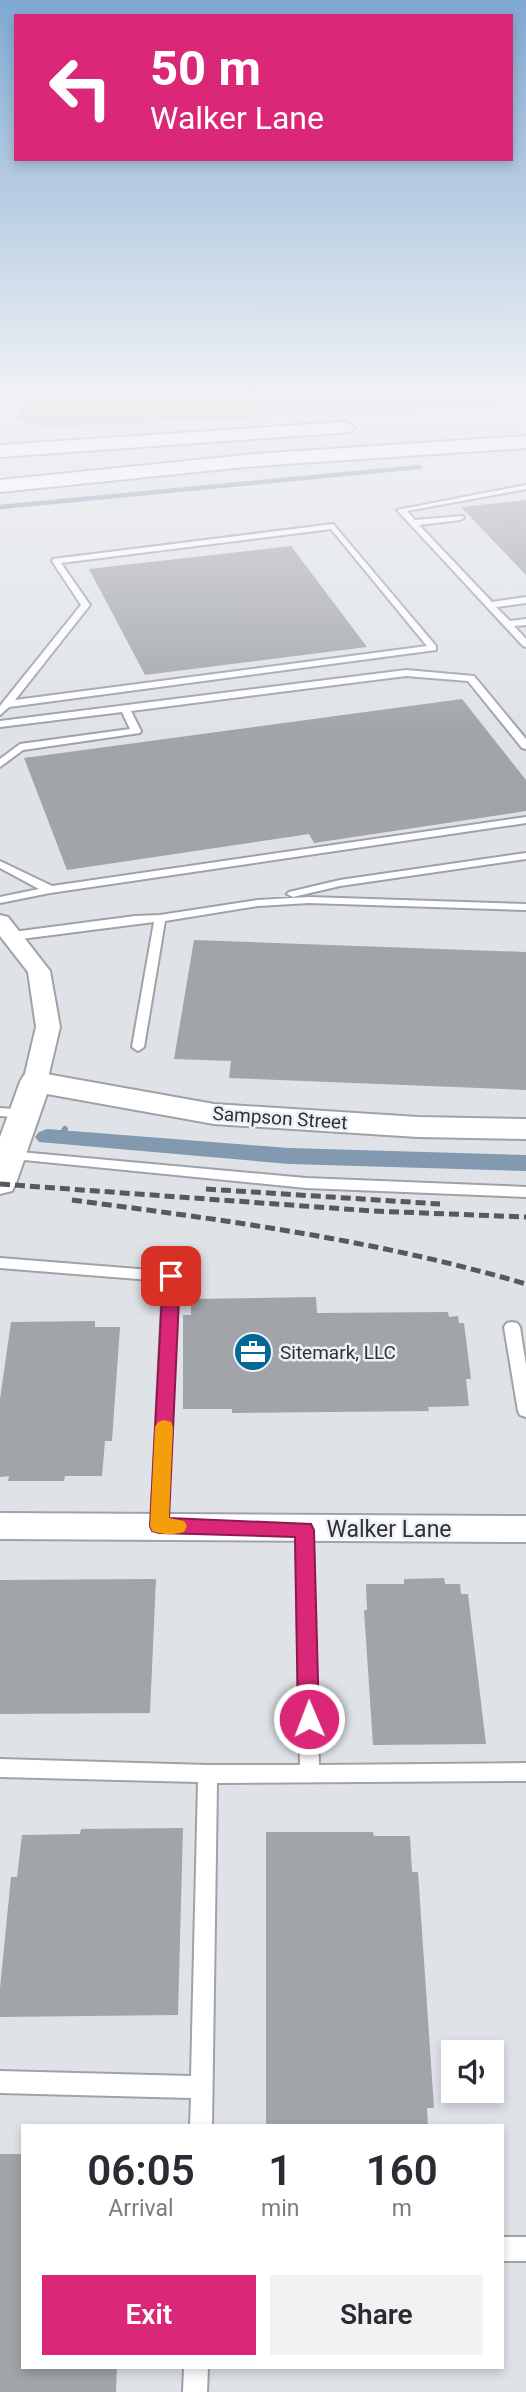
<!DOCTYPE html>
<style>
:root{--surface:#fff;--page:#f2f2f3;--text:#2b2b33;--muted:#7c7c81;--accent:#db2777}
body{margin:0;font-family:Roboto,sans-serif;background:var(--page);color:var(--text);height:100vh;display:flex;flex-direction:column;font-size:26px;white-space:nowrap}
*{box-sizing:border-box;margin:0}
p{font-size:23px;color:var(--muted)}
.icon{flex:none;width:38px;height:38px;fill:none;stroke:currentColor;stroke-width:2;stroke-linecap:round;stroke-linejoin:round}
.map{position:relative;flex:1;overflow:hidden}
.details{position:absolute;left:21px;top:2124px;width:483px;height:245px;display:flex;flex-direction:column;background:var(--surface);border-radius:0px;box-shadow:0 4px 10px #0003}
.details>*{flex:none}
.hud{position:absolute;left:14px;top:14px;width:499px;height:147px;border-radius:0px;box-shadow:0 4px 10px #0003;background:#db2777;color:#fff;overflow:hidden}
.fabs{position:absolute;left:441px;top:2040px;display:grid;gap:14px}
.fabs a{display:grid;place-items:center;width:63px;height:63px;border-radius:0px;background:var(--surface);box-shadow:0 4px 10px #0003;font-size:35px}
.pin{position:absolute;display:grid;place-items:center;width:60px;height:60px;color:#fff;margin:-30px;border-radius:14px;box-shadow:0 4px 10px #0006}
.me{position:absolute;width:77px;margin:-38px;rotate:359deg;stroke-linejoin:round;filter:drop-shadow(0 0 5px #0008)}
.turn{display:flex;align-items:center;gap:24px;height:147px;padding:0 21px;font-size:32px}
.turn .icon{width:91px;height:91px;stroke-width:2.5}
.turn b{display:block;font-size:49px;line-height:60px}
.eta{display:flex;justify-content:space-evenly;align-items:center;height:119px;text-align:center}
.eta b{font-size:42px;font-weight:600;line-height:49px}
.button{display:flex;gap:14px;margin-top:auto;padding:14px 21px}
.button a{flex:1;height:80px;border-radius:0px;background:var(--accent);color:#fff;font-size:28px;font-weight:600;line-height:80px;text-align:center}
.button a+a{background:var(--page);color:var(--text)}
.map>svg:first-child{display:block}
</style>
<div class="map">
<svg width="526" height="2392" viewBox="0 0 526 2392">
<rect width="100%" height="100%" fill="#dfe3e8"/>
<!-- green -->
<path fill="#aeb6a4" d="M40,397h486v9l-484,21 -26,-7 7,-18z"/>
<g fill="none" stroke-linecap="round" stroke-linejoin="round">
<!-- stream-far1 -->
<path stroke="#8299af" stroke-width="4.5" d="M0,507l419,-40"/>
<!-- stream -->
<path stroke="#8299af" stroke-width="6" d="M60,1138l5,-9"/>
<!-- canal -->
<path fill="#8299af" fill-rule="evenodd" d="M47,1129l242,19 237,7v16l-237,-7 -250,-22 -4,-5 4,-5z"/>
</g>
<!-- building -->
<path fill="#a1a4a9" d="M526,500v75l-65,-68z
M291,546l76,101 -222,28 -56,-106z
M462,699l64,81v31l-212,32 -5,-9 -242,36 -43,-112z
M194,940l332,12v138l-297,-12 2,-17 -57,-2z
M316,1297l1,16 131,-1 1,5 9,-1 1,7h5l7,56h-5l3,27 -41,1 1,4 -197,2v-4h-49v-94h8v-16z
M95,1321v6h25l-8,114h-7l-3,35h-37l-1,5h-56l1,-5 -9,1v-78l11,-77z
M444,1578l1,6h15l1,10h7l18,150 -113,1 -9,-135h3l-1,-26h38v-5z
M156,1579l-6,134 -150,1v-134z
M183,1828l-5,187 -178,2v-29l11,-111h6l5,-42 58,-1 1,-5z
M266,1832h107l1,4h36l2,36h6l16,236h-7l1,18h-162z
M0,2154h23v214h94l-1,24h-116z"/>
<g fill="none" stroke-linecap="round" stroke-linejoin="round">
<defs>
<path id="service" d="M526,485v4l-119,22 8,9 48,-4 1,2 -4,2 -41,5 73,77 34,-5v6l-30,4 14,14 16,-2v6l-12,1 12,13v8l-3,-1 -126,-136z
M333,524l103,122v4l-427,57 -9,8v-9l81,-101 -29,-44 1,-2zM331,529l96,117 -412,54 75,-95 -29,-42z
M406,670l68,6 52,63v10l-4,-1 -54,-67 -62,-5 -275,35 10,20 -1,2 -117,17 -23,17v-8l20,-15 110,-15 -8,-17 -122,15v-6z
M526,817v6l-476,70 -50,10v-6l39,-8 -39,-21v-7l52,25z
M526,853v6l-186,27 -47,11 -6,-3 2,-2 51,-12z
M309,897l217,7v6l-217,-7 -51,3 -93,15 -21,126 -6,4 -6,-4 22,-125 -141,18 -6,-4 6,-4 122,-16 25,-1 98,-15z
M0,1108l25,2 7,4 -7,4 -25,-2z
M9,1151l297,27 220,9v10l-220,-9 -302,-30 -2,-3z
M0,1258l176,14 2,4 -11,250 -2,5 -6,2 -6,-2 -2,-5 12,-245 -163,-13z
M512,1322l5,1 3,4 6,38v52l-6,-2 -2,-4 -14,-84 3,-4z
M304,1523l6,2 2,5 7,235 207,-2v18l-309,2 -5,343h-22l1,-28 -191,-5v-22l191,5 7,-294 -198,-5v-18l208,6h92l-4,-235 2,-5z
M502,2237h24v24h-24z
M184,2368h24l-1,24h-24z"/>
<path id="minor" d="M0,915l8,2 42,54 10,56 -13,55 -3,5 -9,3 -9,-3 -3,-5 13,-55 -8,-55 -28,-36z
M0,1513l526,3v26l-526,-3z"/>
<path id="tertiary" d="M35,1072l179,32 204,13 108,2v20l-108,-2 -204,-13 -167,-30 -31,89 -4,8 -12,3v-57l20,-55 4,-7z"/>
<path id="motorway" d="M344,422l7,2 3,4 -3,4 -351,25v-12z
M526,436v12l-271,18 -255,26v-12l255,-26z"/>
</defs>
<!-- service casing -->
<use href="#service" stroke="#9fa2a7" stroke-width="4"/>
<!-- minor casing -->
<use href="#minor" stroke="#9fa2a7" stroke-width="4"/>
<!-- tertiary casing -->
<use href="#tertiary" stroke="#9fa2a7" stroke-width="4"/>
<!-- motorway casing -->
<use href="#motorway" stroke="#9fa2a7" stroke-width="4"/>
<!-- service -->
<use href="#service" fill="#fff" fill-rule="evenodd"/>
<!-- minor -->
<use href="#minor" fill="#fff" fill-rule="evenodd"/>
<!-- tertiary -->
<use href="#tertiary" fill="#fff" fill-rule="evenodd"/>
<!-- motorway -->
<use href="#motorway" fill="#fff" fill-rule="evenodd"/>
<!-- rail -->
<path stroke="#57595c" stroke-width="5" stroke-dasharray="10 5" stroke-linecap="butt" d="M0,1184l373,27 153,6
M206,1189l234,15
M72,1200c153,20 305,40 454,84"/>
</g>
<!-- sky -->
<linearGradient id="sky" x2="0" y2="1"><stop stop-color="#7fa9d1"/><stop offset="0.54" stop-color="#f1f2f5"/><stop offset="1" stop-color="#f1f2f5" stop-opacity="0"/></linearGradient>
<rect width="526" height="732" fill="url(#sky)"/>
<!-- route -->
<path fill="#db2777" stroke="#8e194d" stroke-width="2" d="M171,1270l9,6 -11,242 142,6 3,6 5,189 -3,6 -7,3 -8,-3 -3,-6 -3,-182 -136,-4 -7,-2 -2,-5 13,-250z"/>
<!-- slow -->
<path fill="#f59e0b" d="M164,1420l7,2 2,5 -4,91 15,3 3,5 -3,6c-10,3 -21,3 -32,-1l-2,-5 5,-99 3,-5z"/>
<!-- icons -->
<defs>
<symbol id="office-disc" viewBox="-11 -11 22 22"><circle r="9.5" fill="#036896" stroke="#edf0f5"/><path d="M-6-3h4V-5.5h4V-3h4V5H-6ZM-1-4.5V-3h2v-1.5ZM-6 0V1H6V0Z" fill="#fff"/></symbol>
</defs>
<g fill-rule="evenodd">
<use href="#office-disc" x="231" y="1330" width="44" height="44"/>
</g>
<g text-anchor="middle" dominant-baseline="central" stroke-width="5" stroke-linejoin="round" paint-order="stroke">
<!-- street labels -->
<g font-size="19" fill="#2f3133" stroke="#edf0f5">
<text transform="translate(280 1118) rotate(4)">Sampson Street</text>
</g>
<!-- poi labels -->
<g font-size="19" fill="#2f3133" stroke="#edf0f5" text-anchor="start">
<text x="280" y="1352">Sitemark, LLC</text>
</g>
<!-- near-street labels -->
<g font-size="23" fill="#2f3133" stroke="#edf0f5">
<text x="389" y="1529">Walker Lane</text>
</g>
</g>
</svg>
<div class="fabs">
<a><svg class="icon" aria-label="sound" viewBox="0 0 24 24"><path d="M4 9h4l5-4v14l-5-4H4zM17 9q2 3 0 6"/></svg></a>
</div>
<div class="pin" style="left:171px;top:1276px;background:#d93025"><svg class="icon" aria-label="arrive" viewBox="0 0 24 24"><path d="M6 21V4h12l-3 4 3 4H6"/></svg></div>
<svg class="me" style="left:309px;top:1719px" viewBox="-20 -20 40 40"><circle r="17" fill="#db2777" stroke="#fff" stroke-width="3"/><path d="M0-11L8 9 0 5-8 9z" fill="#fff"/></svg>
<div class="hud">
<div class="turn"><svg class="icon" aria-label="left" viewBox="0 0 24 24"><path d="M17 20v-9H6M10 6l-5 5 5 5"/></svg><div><b>50 m</b>Walker Lane</div></div>
</div>
<section class="details">
<div class="eta">
<div><b>06:05</b><p>Arrival</p></div>
<div><b>1</b><p>min</p></div>
<div><b>160</b><p>m</p></div>
</div>
<div class="button"><a>Exit</a><a>Share</a></div>
</section>
</div>
